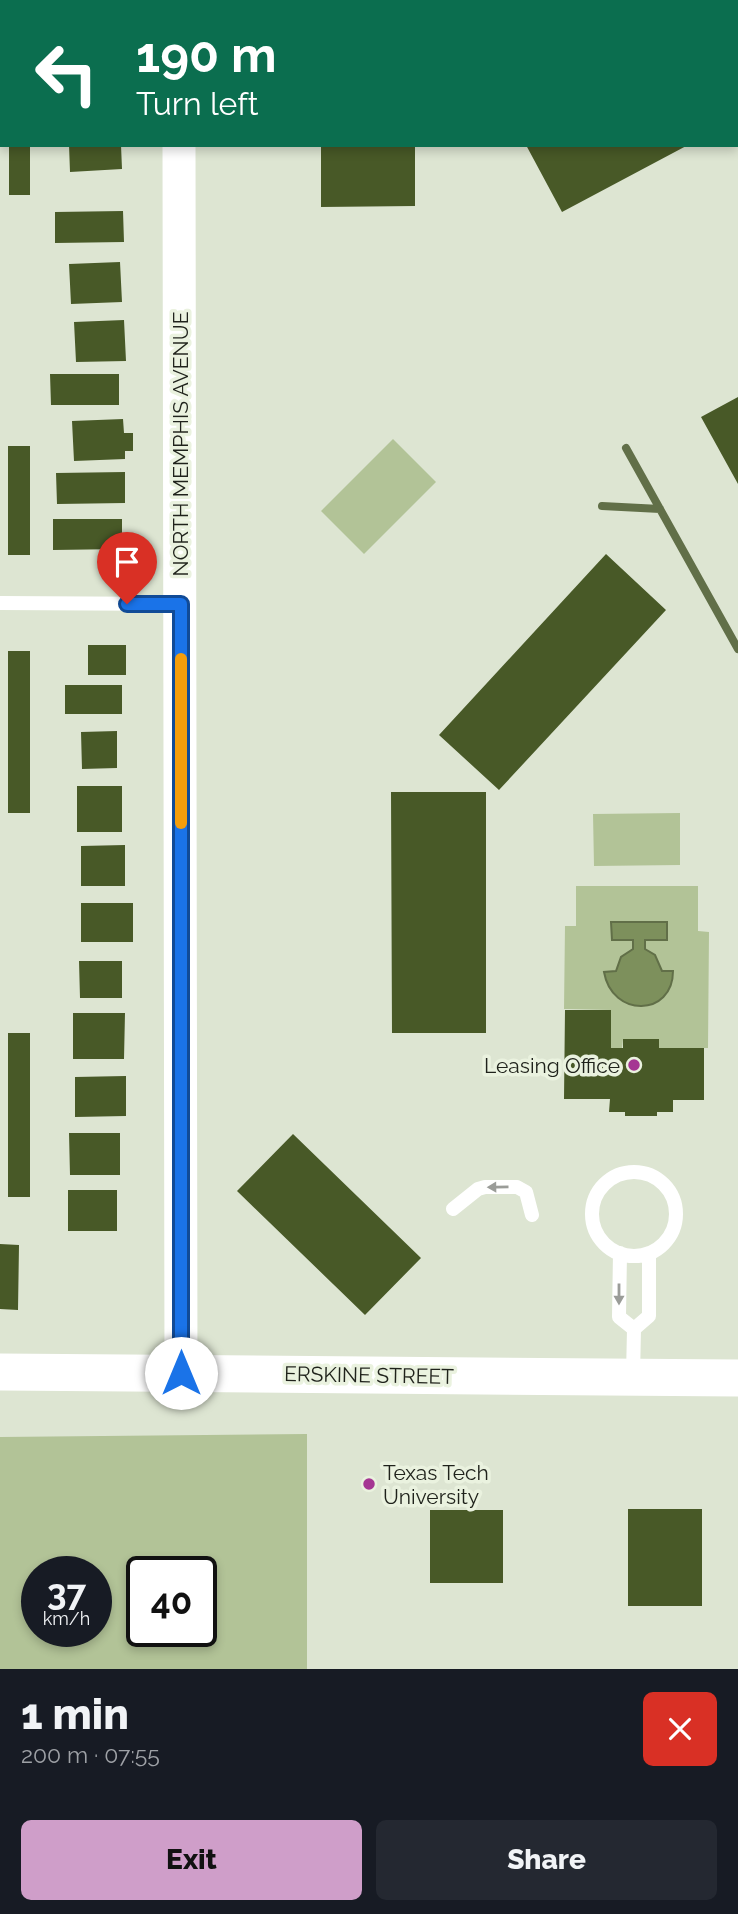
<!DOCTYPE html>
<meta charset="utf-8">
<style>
:root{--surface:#171b24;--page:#242831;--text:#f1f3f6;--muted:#9ea1a6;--accent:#cf9ec9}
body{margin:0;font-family:Raleway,sans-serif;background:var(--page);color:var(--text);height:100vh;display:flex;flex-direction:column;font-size:26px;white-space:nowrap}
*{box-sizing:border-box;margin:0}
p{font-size:23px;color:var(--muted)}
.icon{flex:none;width:38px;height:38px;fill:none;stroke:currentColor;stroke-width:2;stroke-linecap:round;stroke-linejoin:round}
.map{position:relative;height:1669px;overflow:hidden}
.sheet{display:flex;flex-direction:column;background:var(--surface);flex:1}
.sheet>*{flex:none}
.guide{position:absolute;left:0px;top:0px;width:738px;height:147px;box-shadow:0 4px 10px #0003;background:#0b6e4f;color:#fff;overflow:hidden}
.speed{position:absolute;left:21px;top:1556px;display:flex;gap:14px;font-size:35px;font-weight:700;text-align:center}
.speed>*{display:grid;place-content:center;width:91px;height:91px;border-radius:50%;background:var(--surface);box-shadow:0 4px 10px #0003;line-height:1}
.speed small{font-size:18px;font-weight:400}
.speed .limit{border:4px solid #111;border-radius:10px;background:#fff;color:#111}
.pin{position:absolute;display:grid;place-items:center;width:60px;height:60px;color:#fff;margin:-72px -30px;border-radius:50% 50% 50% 0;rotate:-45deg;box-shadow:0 0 7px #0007}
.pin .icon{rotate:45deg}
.me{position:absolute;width:77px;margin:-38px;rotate:0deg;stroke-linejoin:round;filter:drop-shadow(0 0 5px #0008)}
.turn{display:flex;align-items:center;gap:24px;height:147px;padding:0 21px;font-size:32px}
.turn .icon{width:91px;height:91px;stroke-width:2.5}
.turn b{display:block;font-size:49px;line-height:60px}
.round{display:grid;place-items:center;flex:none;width:74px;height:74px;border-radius:10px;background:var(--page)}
.summary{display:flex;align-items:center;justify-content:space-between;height:119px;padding:0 21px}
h1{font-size:42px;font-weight:800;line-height:52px}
.button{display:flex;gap:14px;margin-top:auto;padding:14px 21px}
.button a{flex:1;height:80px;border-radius:10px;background:var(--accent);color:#111;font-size:28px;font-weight:800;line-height:80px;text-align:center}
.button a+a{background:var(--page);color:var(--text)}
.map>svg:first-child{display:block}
</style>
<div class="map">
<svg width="738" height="1669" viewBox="0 0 738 1669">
<rect width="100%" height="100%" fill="#dde5d2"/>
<!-- green -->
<path fill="#b2c397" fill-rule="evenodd" d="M0,0h150v2h-148l-2,56z
M393,439l43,43 -72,72 -43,-43z
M680,813v52l-86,1 -1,-52z
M576,886h122v45l11,1 -1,116h-50l-1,-9h-34l-1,9h-12v-38l-46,-1 1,-83h11z
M307,1434v235h-307v-232zM37,1572h59v59h-59zM142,1572h59v59h-59z"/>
<!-- water -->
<path fill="#7d905c" stroke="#616f48" stroke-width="2" d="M611,922h56v18h-22v9l10,6 7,16h11c0,46 -61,47 -69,1l12,-1 5,-14 12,-8v-9h-21z"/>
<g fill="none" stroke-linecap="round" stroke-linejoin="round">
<!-- stream -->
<path stroke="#616f48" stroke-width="8" d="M626,448l112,201
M602,506l58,3"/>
</g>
<!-- building -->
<path fill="#485927" d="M9,145h21v50h-21z
M69,145h52l1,24 -52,3z
M321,145h94v61l-94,1z
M526,145h162l-126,67z
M123,211l1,31 -69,1v-31z
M120,262l2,40 -51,2 -2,-40z
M124,320l2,41 -50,1 -2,-40z
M50,374h69v31h-68z
M738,397v87l-37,-67z
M123,419l1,14h9v18h-8v8l-51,2 -2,-40z
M8,446h22v109h-22z
M125,472v31l-68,1 -1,-31z
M53,519h69v30l-69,1z
M606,554l60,56 -167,180 -60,-55z
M88,645h38v30h-38z
M8,651h22v162h-22z
M65,685h57v29h-57z
M117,731v37l-35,1 -1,-37z
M77,786h45v46h-45z
M391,792h95v241h-94z
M125,845v41h-44v-40z
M81,903h52v39h-52z
M79,961h43v37h-42z
M565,1010h46v38h12v-9h36v9h45v52h-31v12h-16v4h-32v-4h-16l1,-13h-46z
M73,1013h52l-1,46h-51z
M8,1033h22v164h-22z
M126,1076v40l-51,1v-40z
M69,1133h51v42h-50z
M293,1134l128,124 -56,57 -128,-124z
M68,1190h49v41h-49z
M0,1244l19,1 -1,65 -18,-1z
M628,1509h74v97h-74z
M430,1510h73v73h-73z"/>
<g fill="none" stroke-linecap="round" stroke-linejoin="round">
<!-- service -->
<path stroke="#fff" stroke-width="14" d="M0,603l181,1
M592 1214a42 42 0 1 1 84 0a42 42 0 1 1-84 0Z
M453,1209l25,-20 7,-2h32l9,5 6,23
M620,1253l-1,64 15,12
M633,1376l1,-47 15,-13v-63"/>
<!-- tertiary -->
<path stroke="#fff" stroke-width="33" d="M190,0v2
M179,145l2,1228"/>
<!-- secondary -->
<path stroke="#fff" stroke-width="37" d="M0,1372l738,6"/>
</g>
<!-- one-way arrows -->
<defs><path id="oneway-solid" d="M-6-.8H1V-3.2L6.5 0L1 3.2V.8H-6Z" transform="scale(1.75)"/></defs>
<g fill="#9a9c98">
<use href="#oneway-solid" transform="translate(498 1187) rotate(179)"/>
<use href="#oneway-solid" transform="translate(619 1294) rotate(90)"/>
</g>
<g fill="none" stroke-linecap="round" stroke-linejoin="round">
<defs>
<path id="route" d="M127,604h54v769"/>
</defs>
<!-- route casing -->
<use href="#route" stroke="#114b97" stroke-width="18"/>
<!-- route -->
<use href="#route" stroke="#1a73e8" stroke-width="12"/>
<!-- slow -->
<path stroke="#f59e0b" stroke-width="12" d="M181,823v-164"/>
</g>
<!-- markers -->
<g fill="#a53693" stroke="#eaf2df" stroke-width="2.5">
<circle cx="634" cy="1065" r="7"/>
<circle cx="369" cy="1484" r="7"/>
</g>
<g text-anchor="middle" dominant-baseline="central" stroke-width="7" stroke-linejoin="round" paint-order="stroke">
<!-- street labels -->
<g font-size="21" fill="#1f221b" stroke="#eaf2df">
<text transform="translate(180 444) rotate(-90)">NORTH MEMPHIS AVENUE</text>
<text transform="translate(369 1375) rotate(1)">ERSKINE STREET</text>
</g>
<!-- poi labels -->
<g font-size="21" fill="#1f221b" stroke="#eaf2df" text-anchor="end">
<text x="620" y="1065">Leasing Office</text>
<text x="383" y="1472" text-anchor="start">Texas Tech<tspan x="383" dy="24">University</tspan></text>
</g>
</g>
</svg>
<div class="speed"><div>37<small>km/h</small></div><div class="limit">40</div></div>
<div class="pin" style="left:127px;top:604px;background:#d93025"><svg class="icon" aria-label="arrive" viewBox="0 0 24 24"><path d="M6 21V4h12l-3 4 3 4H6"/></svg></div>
<svg class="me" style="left:181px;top:1373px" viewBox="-20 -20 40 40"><circle r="19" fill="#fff"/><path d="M0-13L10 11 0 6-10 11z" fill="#1a73e8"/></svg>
<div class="guide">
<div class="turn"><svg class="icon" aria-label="left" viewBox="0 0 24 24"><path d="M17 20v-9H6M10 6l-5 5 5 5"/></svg><div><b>190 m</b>Turn left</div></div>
</div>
</div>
<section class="sheet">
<div class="summary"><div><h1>1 min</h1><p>200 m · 07:55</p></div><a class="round" style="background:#d93025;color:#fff"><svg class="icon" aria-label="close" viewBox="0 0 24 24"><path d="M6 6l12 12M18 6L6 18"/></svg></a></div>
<div class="button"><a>Exit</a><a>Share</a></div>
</section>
